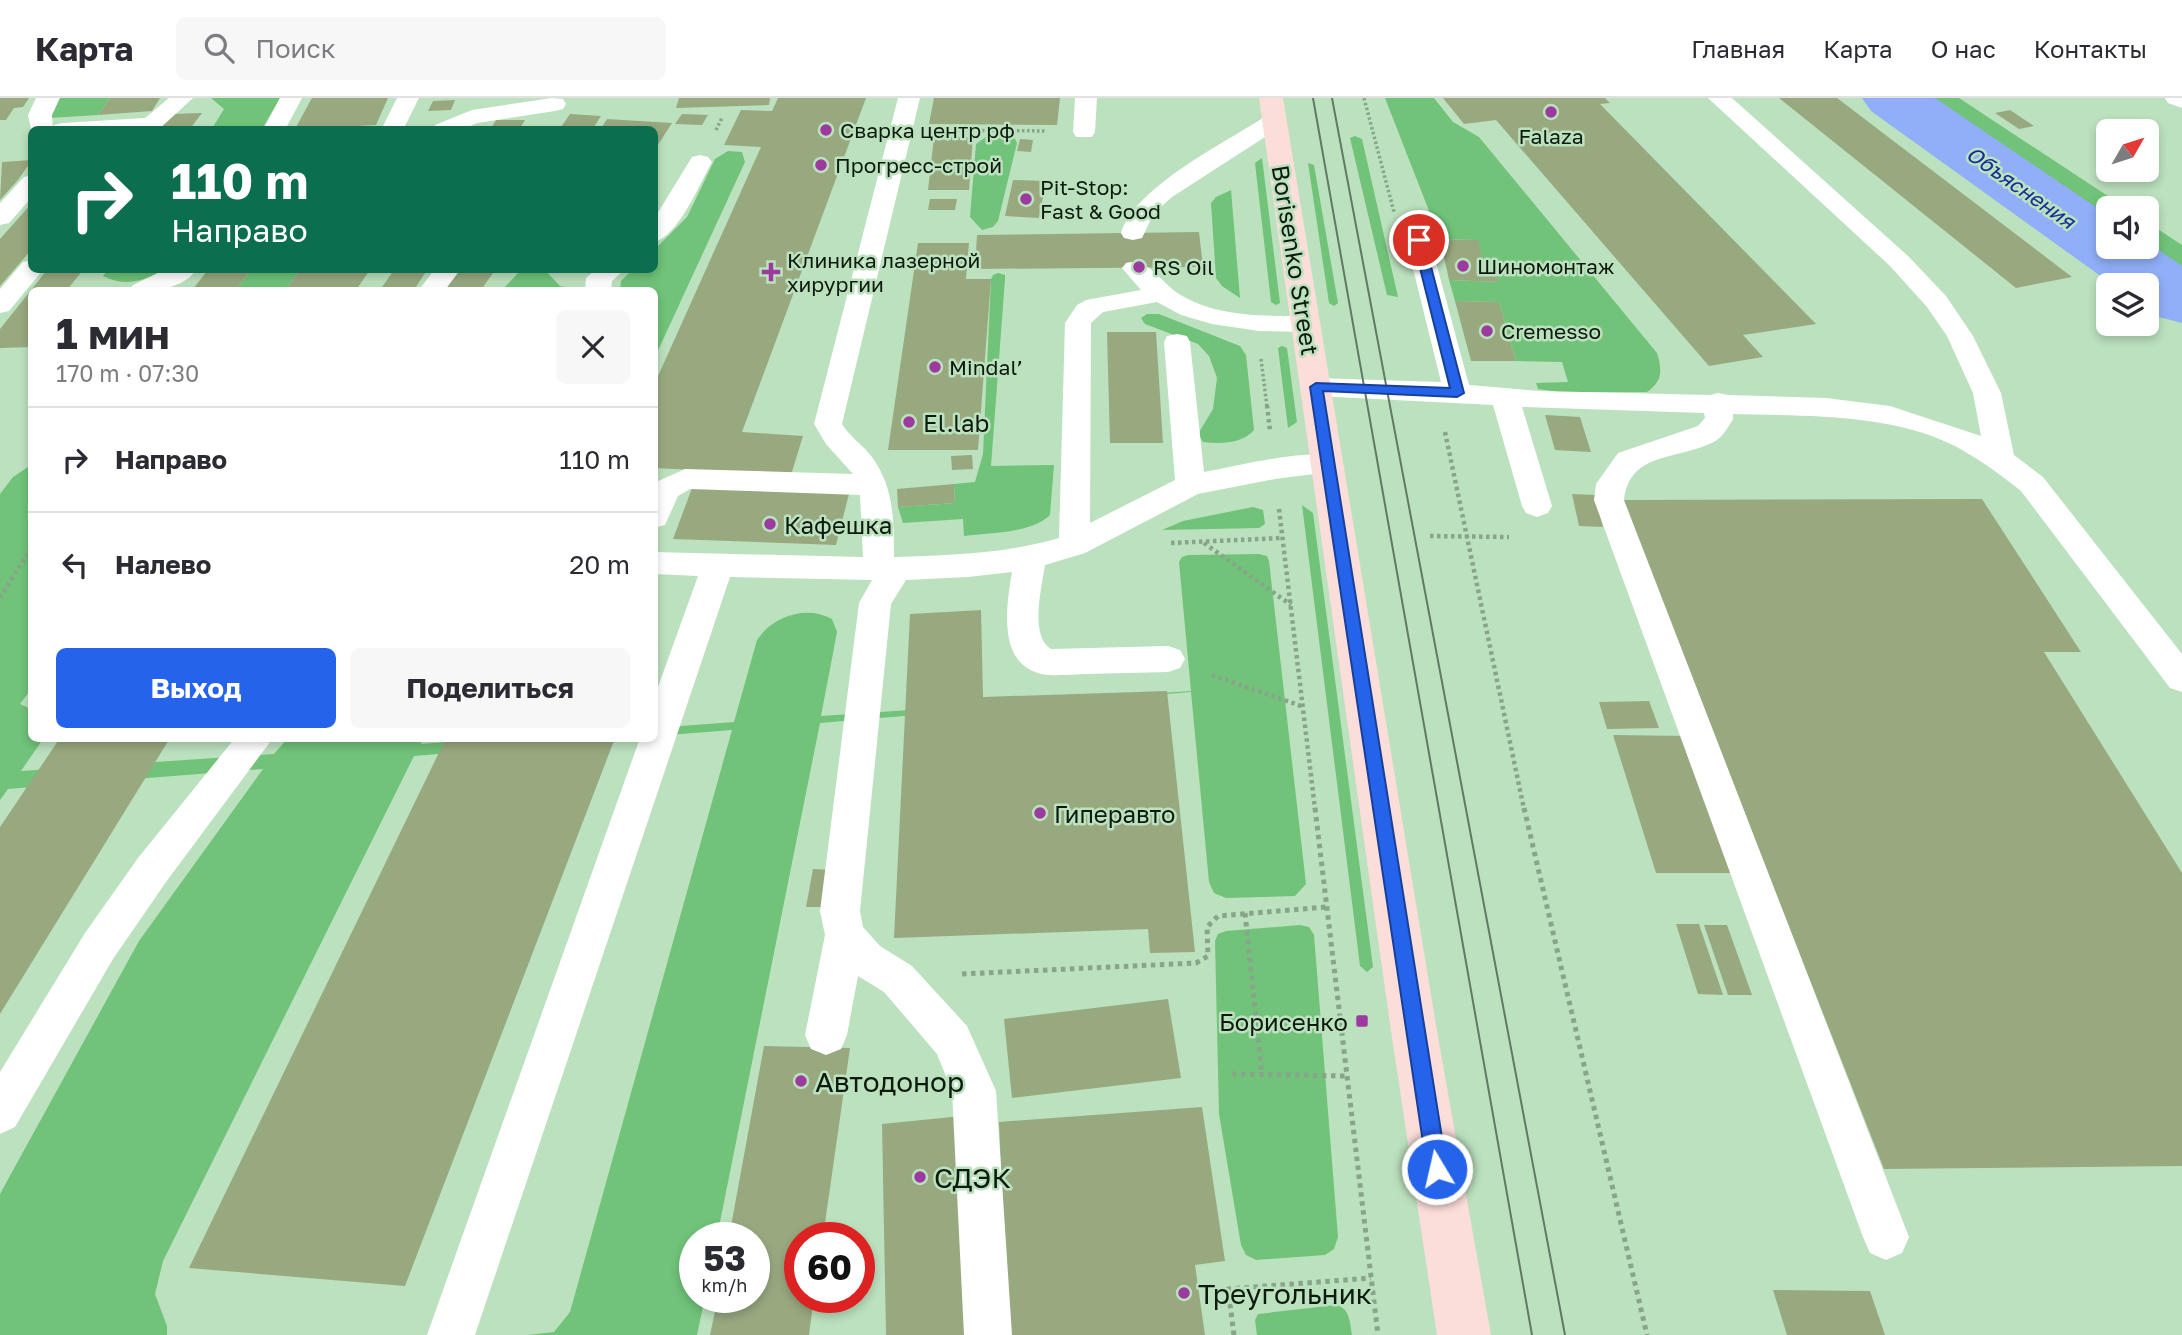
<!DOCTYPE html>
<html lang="ru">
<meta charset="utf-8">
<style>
:root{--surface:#fff;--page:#f7f7f7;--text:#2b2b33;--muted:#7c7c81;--line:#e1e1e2;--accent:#2563eb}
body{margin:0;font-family:"Golos Text",sans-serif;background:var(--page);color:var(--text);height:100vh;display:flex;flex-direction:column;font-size:26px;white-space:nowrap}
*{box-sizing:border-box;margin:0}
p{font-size:23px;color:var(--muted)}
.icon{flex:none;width:38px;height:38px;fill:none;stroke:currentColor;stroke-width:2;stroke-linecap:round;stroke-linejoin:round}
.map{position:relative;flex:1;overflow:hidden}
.sheet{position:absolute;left:28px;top:189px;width:630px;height:455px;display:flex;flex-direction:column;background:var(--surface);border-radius:10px;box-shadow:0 4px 10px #0003}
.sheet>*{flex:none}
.hud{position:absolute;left:28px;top:28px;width:630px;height:147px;border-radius:10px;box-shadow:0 4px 10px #0003;background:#0b6e4f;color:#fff;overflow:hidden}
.needle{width:46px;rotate:51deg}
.fabs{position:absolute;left:2096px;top:21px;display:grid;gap:14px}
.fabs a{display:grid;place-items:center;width:63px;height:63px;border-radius:10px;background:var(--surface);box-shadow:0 4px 10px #0003;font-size:35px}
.speed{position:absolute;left:679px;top:1124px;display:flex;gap:14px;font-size:35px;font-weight:700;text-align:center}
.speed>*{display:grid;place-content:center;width:91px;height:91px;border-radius:50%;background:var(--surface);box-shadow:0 4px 10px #0003;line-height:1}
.speed small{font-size:18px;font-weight:400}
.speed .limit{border:10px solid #d22;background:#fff;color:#111}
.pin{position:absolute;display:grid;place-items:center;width:60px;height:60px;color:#fff;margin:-30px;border:4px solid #fff;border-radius:50%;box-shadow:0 2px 7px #0007}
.me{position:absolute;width:77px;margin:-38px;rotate:351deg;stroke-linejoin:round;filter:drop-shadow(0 0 5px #0008)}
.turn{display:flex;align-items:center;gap:24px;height:147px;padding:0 28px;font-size:32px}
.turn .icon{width:91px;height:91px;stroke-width:2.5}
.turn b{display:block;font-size:49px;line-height:60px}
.round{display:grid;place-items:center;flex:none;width:74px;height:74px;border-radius:10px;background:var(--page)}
.headline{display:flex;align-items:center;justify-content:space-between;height:119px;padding:0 28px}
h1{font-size:42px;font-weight:700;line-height:52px}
.button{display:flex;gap:14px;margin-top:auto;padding:14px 28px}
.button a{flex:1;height:80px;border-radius:10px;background:var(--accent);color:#fff;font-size:28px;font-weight:700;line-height:80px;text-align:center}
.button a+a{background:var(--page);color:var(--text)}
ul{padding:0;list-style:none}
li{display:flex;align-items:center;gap:21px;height:105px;padding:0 28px;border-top:2px solid var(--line)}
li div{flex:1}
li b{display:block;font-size:26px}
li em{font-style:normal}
header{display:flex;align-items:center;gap:42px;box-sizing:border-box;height:98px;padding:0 35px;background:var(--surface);border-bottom:2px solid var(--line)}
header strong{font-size:33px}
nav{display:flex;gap:38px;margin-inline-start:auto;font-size:24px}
.search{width:490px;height:63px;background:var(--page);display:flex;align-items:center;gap:18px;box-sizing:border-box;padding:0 24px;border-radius:10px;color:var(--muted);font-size:26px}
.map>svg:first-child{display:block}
</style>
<header>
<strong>Карта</strong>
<div class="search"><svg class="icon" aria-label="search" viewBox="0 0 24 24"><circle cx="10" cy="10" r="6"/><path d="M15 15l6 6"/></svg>Поиск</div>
<nav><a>Главная</a><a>Карта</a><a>О нас</a><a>Контакты</a></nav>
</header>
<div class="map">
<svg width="2182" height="1237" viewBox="0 0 2182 1237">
<rect width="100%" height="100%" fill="#bce1be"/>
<!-- green -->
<path fill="#70c379" d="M56,0h54l-12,17 -49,3z
M211,0h69l-18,31 -51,1 13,-21z
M1385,0h49l19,24 26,15 178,216c5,17 6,28 -10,39h-88l-21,-3 -2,-6 32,-1 -6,-20 -46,-1 -17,-59 -44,-1 -6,-21 50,2 -5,-20 -11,-1 -6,-21 -37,-1z
M1922,0h37l167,110h-17v13z
M1003,35l11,4 3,6 -19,78 -5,6 -11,3 -12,-13 6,-73 11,-8z
M1355,38l7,3 36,158 -11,-2 -37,-157z
M728,53l14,1 3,10 -90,195 -1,-67h-34l1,-9 11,-11h22l1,-21 32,-32 28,-58z
M1262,60l18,145 -4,2 -5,-3 -16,-139z
M1308,65l6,2 24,138 -4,3 -5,-3z
M1231,92l9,108 -18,-12 -6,-8 -5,-75 5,-6z
M2147,124l35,23v24l-35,-23z
M108,172h57c-21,10 -39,18 -62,6z
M251,172h49l-15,20h-49z
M534,172h11l15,16 16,4h-74l17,-18z
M998,175l7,2v4l-14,187 63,-1 -4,50c-20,19 -59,17 -86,21l-1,-17 -60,4 -5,-16 57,-4 -1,-19 21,-2 8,-28 8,-175 2,-4z
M1147,216h12l81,32 6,9 8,75c-12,14 -33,14 -51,12l-5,-8 15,-25 4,-31 -8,-22 -11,-12 -53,-20 -4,-6z
M1282,248l5,2 10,74 -9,6 -10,-80z
M31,367l1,223 -12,16 11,5 1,29 11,1 -22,32 253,-17 13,-15h135l-1,5 75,-6 129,1 -211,17 -251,505 -8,33 12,32v9h-167v-141l139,-253 124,-172 -255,20 -8,11v-306l13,-17z
M1302,407l11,8 60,454 -6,5 -7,-6z
M1253,409l10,3 2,14 -6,4 -97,2 21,-9z
M1259,456l8,2 2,5 37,323 -11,12 -69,2 -12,-5 -5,-11 -18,-190 -371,31 -103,514h-22v60h10l-8,38h-169l26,-3 16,-20 162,-582 -77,6v-8l79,-6 23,-82c16,-24 49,-35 75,-21l5,13 -16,84 370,-25 -12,-129 3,-5 6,-2z
M1300,827l9,2 5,8 24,302 -4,12 -9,6 -69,5 -10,-5 -5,-10 -22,-131 -4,-173 3,-7 8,-3z
M1336,1207c14,3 14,18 16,30h-95l-2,-15 3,-6z"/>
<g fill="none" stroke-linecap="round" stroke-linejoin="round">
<!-- river -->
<path fill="#90aff8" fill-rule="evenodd" d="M1862,0h73l174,118v31h38v-5l35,24v57l-27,-7 -8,-6v-25h-34l-242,-174z"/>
</g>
<!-- building -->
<path fill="#98a980" d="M0,0h29l-6,9 -9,1 -8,12h-6z
M110,0h50l-8,13 -54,4z
M312,0h76l-12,27 -81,4z
M679,0h91l-1,7 -93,3z
M778,0h88l-124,334 61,4 -12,39 -137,-7v-83l107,-238 -37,-2 17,-35 31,1z
M934,0h126l-3,27 -128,-1z
M1443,0h162l5,5 -10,1 216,220 -73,11 20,22 -54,9 -213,-246 -32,4z
M1779,0h58l235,179 -56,11z
M455,2l-4,10 -23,1 5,-10z
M2010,12l24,16 -15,3 -24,-16z
M202,15l-13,17h-31l13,-16z
M570,16l31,2 -9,14h-33z
M682,16l26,1 -6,10 -27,-1z
M607,21l65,4 -18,28v-21h-54z
M496,22h29l-6,10h-29z
M934,39h39l-4,53h-41z
M1020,41l13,1 -2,12 -14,-1z
M32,62l-14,20 -18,20 2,-38z
M1013,82l33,1 -7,37 -34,-2z
M930,101h27l-2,11h-27z
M32,105v46l-32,37v-47z
M1199,134l4,35 -228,2 2,-34z
M1440,141l38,1 5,21h11l5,21 -50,-2z
M918,145h51l-3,36h25l-13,171h-90z
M47,172h36l-16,20h-35v57l-32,1v-19z
M208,172h43l-15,20h-44z
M300,172h70l-14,20h-71z
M394,172h33l-13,20h-34z
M458,172h37l-14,20h-38z
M1455,203l44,1 17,59h-45z
M1107,234h49l7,111h-53z
M1545,317l35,2 11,35 -36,-2z
M972,357l1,14 -21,1 -1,-14z
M954,386l1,19 -57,4 -1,-18z
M692,390l157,6 -13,51 -163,-6z
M1572,396l23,1 8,32 -24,-1z
M1982,401l99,153h-37l138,221v293l-298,3 -262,-669z
M981,512l2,87 184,-6 28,261 -45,1 -2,-24 -254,9 16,-324z
M1649,603l10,27 -52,1 -8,-27z
M1613,637l76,1 49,137h-82z
M60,640h110l-170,276v-187z
M446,640h169l-210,548 -216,-18z
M813,771l22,1 -6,37h-23z
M1676,826h23l24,71 -25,-1z
M1704,827h23l25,70h-24z
M1168,901l13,79 -169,20 -8,-79z
M764,948l86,2 -27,189h-23v60h14l-5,38h-99l8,-38h36v-60h-25z
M1202,1009l23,154 -30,4 10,70h-197l-9,-213z
M962,1018l13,219h-89l-4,-211z
M1773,1192l97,1 15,44h-98z"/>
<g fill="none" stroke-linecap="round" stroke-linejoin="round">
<!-- path-far2 -->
<path stroke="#87a589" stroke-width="3.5" stroke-dasharray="2.5 2.5" stroke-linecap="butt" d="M1364,0l30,114
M716,32l6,-12
M942,32l103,1
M1261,261l6,48"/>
<!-- path-far1 -->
<path stroke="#87a589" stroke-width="4.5" stroke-dasharray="3.5 3.5" stroke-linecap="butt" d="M1267,307l3,26
M1445,334l79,377
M1279,411l36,300
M1430,438l79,1
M1171,445l111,-5
M1204,445l87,62
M0,500l32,-52
M1212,577l92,32"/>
<!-- path -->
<path stroke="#87a589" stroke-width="5" stroke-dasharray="4.5 4.5" stroke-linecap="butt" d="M1315,710l63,527
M1524,710l123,527
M1245,815l17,162
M962,876l234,-11 12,-7 -1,-29 11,-11 108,-9
M1232,976l115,2
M1234,1237l-6,-46 143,-11"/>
<!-- service -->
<path fill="#fff" fill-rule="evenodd" d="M169,0h24l-35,32h-107l3,-5 8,-2 83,-5z
M280,0h22l-17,32h-22z
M397,0h22l-16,32h-22z
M552,0l11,1 3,5 -3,5 -8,2 -78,12 -15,7h-30l3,-5 37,-15z
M898,0h22l-78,326c8,13 21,21 30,33 22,30 22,64 22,100 56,-2 111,-3 165,-19l6,-215 12,-18 9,-5 55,-10 -19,-22 4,-5c22,-6 35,20 53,31 37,23 84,22 127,22l9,2 4,6 -4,6 -9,2 -47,-1 -47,-7 -31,-9 -24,-13 -54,10 -12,11 -1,200 85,-43 -11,-138 3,-6 10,-2 10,2 3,6 14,130c35,-6 101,-24 134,-15l5,7 -5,7 -63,8 -77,15 -113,59 -40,12c-3,21 -16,71 6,84l117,-3 12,4 5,9 -5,9 -12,4c-27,1 -54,1 -82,2 -12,0 -26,2 -38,1 -52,-6 -42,-67 -36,-103l-44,5 -62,3 -15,24 -31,307 3,16 17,19 32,20 55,60 29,65 16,244h-48l-12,-244 -15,-37 -53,-62 -26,-16 -11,59 -6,14 -15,6 -15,-6 -6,-14 20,-100 -5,-24 39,-308 13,-23 -142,-3 -255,758h-48l213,-597h14v-40l44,-122 -44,-2v-22l209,5 -3,-62 -170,-6 -12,7 -13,29 -11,3v-45l31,-14 168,5 -27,-30 -12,-20z
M1075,0h22l-2,34 -3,5h-16l-3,-5z
M1708,0h24l176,158 38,40 27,40 28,57 13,62 29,22 139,177v38l-12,-4 -149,-197c-21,-17 -42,-32 -66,-45 -65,-33 -151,-30 -222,-32v5c-4,7 -10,17 -16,21 -35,21 -87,9 -93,60l285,737 -7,16 -16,7 -16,-7 -7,-16 -269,-737 2,-16 22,-31 80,-27 7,-8 -1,-5 -182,-6 30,99 -4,7 -11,4 -11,-4 -4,-7 -29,-101 -177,-9 -10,-3 -4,-6 4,-6 10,-3 125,4 -35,-142 3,-5 9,-2 9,2 3,5 39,145 71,6 170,4 8,-2 10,2 98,3 64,8 91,30 -8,-43 -26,-57 -20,-29 -37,-41z
M2165,0h17v10l-14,-5z
M1274,16l8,2 3,5 -3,5 -110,71 -18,16 -12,25 -9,2 -9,-2 -3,-5c15,-47 104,-90 145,-117z
M700,57l8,2 4,5c-12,21 -34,75 -58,80v-23l38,-62z
M32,77v22l-23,26 -9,2v-22l24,-26z
M32,162v10h11l-34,41 -9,2v-24l23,-27z
M164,172h32c-14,20 -45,22 -67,20l4,-5z
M434,172h26l-15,20h-26z
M595,172h29l-12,11 -1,9h-26l1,-12z
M235,640h38l-107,144 -53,77 -98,168 -15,7v-62l85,-139 53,-75z"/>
<!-- minor -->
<path fill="#fff" fill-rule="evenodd" d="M36,0h24l-8,17 1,15h-21v4l-4,-19z"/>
<!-- primary -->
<path fill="#fbddda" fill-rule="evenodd" d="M1259,0h24l154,933 54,304h-54l-46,-304z"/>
<!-- tram -->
<path stroke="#617a63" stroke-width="2" d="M1313,0l219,1237
M1332,0l233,1237"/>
</g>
<!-- route -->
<path fill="#2563eb" stroke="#184099" stroke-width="2" d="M1415,140l9,2 40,153 -7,4 -134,-6 124,778 -3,8 -7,3 -7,-3 -3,-8 -117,-782 6,-4 134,5 -37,-148z"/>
<!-- markers -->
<g fill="#9d3aa0" stroke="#bce1be" stroke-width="2.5">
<circle cx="1551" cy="14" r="7"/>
<circle cx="826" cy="32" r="7"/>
<circle cx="821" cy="67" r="7"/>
<circle cx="1026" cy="101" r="7"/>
<circle cx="1463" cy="168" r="7"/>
<circle cx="1139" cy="169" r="7"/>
<path d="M767.5 163.5h7v7h7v7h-7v7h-7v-7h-7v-7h7z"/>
<circle cx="1487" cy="233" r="7"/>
<circle cx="935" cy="269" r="7"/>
<circle cx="909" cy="324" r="7"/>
<circle cx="770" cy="426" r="7"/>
<circle cx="1040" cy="715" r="7"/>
<rect x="1355" y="916" width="14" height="14" rx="3.5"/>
<circle cx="801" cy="983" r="7"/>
<circle cx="920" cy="1079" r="7"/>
<circle cx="1184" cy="1195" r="7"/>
</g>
<g text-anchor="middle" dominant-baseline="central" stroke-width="5" stroke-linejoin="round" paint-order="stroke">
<!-- far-poi labels -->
<g font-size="21" fill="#0d1a0e" stroke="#bce1be" text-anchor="start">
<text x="840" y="32">Сварка центр рф</text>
<text x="1551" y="38" text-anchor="middle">Falaza</text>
<text x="835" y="67">Прогресс-строй</text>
<text x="1040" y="89">Pit-Stop:<tspan x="1040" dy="24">Fast &amp; Good</tspan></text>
<text x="787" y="162">Клиника лазерной<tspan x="787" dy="24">хирургии</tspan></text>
<text x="1477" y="168">Шиномонтаж</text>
<text x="1153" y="169">RS Oil</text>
<text x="1501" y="233">Cremesso</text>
<text x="949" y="269">Mindal’</text>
</g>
<!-- far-water labels -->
<g font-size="21" font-style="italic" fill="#162e95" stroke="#bce1be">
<text transform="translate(2021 89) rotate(35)">Объяснения</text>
</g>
<!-- street labels -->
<g font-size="24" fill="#0d1a0e" stroke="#bce1be">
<text transform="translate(1296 162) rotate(81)">Borisenko Street</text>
</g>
<!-- poi labels -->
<g font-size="24" fill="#0d1a0e" stroke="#bce1be" text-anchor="start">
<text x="923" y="324">El.lab</text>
<text x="784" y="426">Кафешка</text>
<text x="1054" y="715">Гиперавто</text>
<text x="1348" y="923" text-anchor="end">Борисенко</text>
</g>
<!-- near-poi labels -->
<g font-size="28" fill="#0d1a0e" stroke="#bce1be" text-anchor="start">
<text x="815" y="983">Автодонор</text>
<text x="934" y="1079">СДЭК</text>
<text x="1198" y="1195">Треугольник</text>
</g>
</g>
</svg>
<div class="fabs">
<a><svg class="needle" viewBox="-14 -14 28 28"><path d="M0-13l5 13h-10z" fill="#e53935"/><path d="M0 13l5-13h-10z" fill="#7c7c81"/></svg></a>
<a><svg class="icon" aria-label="sound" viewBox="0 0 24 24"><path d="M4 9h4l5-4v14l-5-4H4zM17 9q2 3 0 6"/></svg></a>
<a><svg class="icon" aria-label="layers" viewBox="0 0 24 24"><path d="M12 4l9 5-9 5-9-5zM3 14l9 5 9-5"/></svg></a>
</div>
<div class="speed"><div>53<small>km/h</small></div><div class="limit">60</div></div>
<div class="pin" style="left:1419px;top:142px;background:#d93025"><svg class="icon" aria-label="arrive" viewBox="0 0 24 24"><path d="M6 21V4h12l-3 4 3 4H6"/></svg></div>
<svg class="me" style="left:1437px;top:1071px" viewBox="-20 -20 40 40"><circle r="17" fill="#2563eb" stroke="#fff" stroke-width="3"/><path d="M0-11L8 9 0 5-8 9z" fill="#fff"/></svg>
<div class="hud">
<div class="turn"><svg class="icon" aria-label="right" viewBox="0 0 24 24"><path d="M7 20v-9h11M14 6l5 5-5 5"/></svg><div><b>110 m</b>Направо</div></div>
</div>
<section class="sheet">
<div class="headline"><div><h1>1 мин</h1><p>170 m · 07:30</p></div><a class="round"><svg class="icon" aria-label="close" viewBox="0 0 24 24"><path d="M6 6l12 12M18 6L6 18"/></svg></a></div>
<ul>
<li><svg class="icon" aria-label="right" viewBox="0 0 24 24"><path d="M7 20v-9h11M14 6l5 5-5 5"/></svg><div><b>Направо</b></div><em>110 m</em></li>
<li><svg class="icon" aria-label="left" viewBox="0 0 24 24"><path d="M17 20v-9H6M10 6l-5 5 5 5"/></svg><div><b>Налево</b></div><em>20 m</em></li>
</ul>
<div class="button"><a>Выход</a><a>Поделиться</a></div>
</section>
</div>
